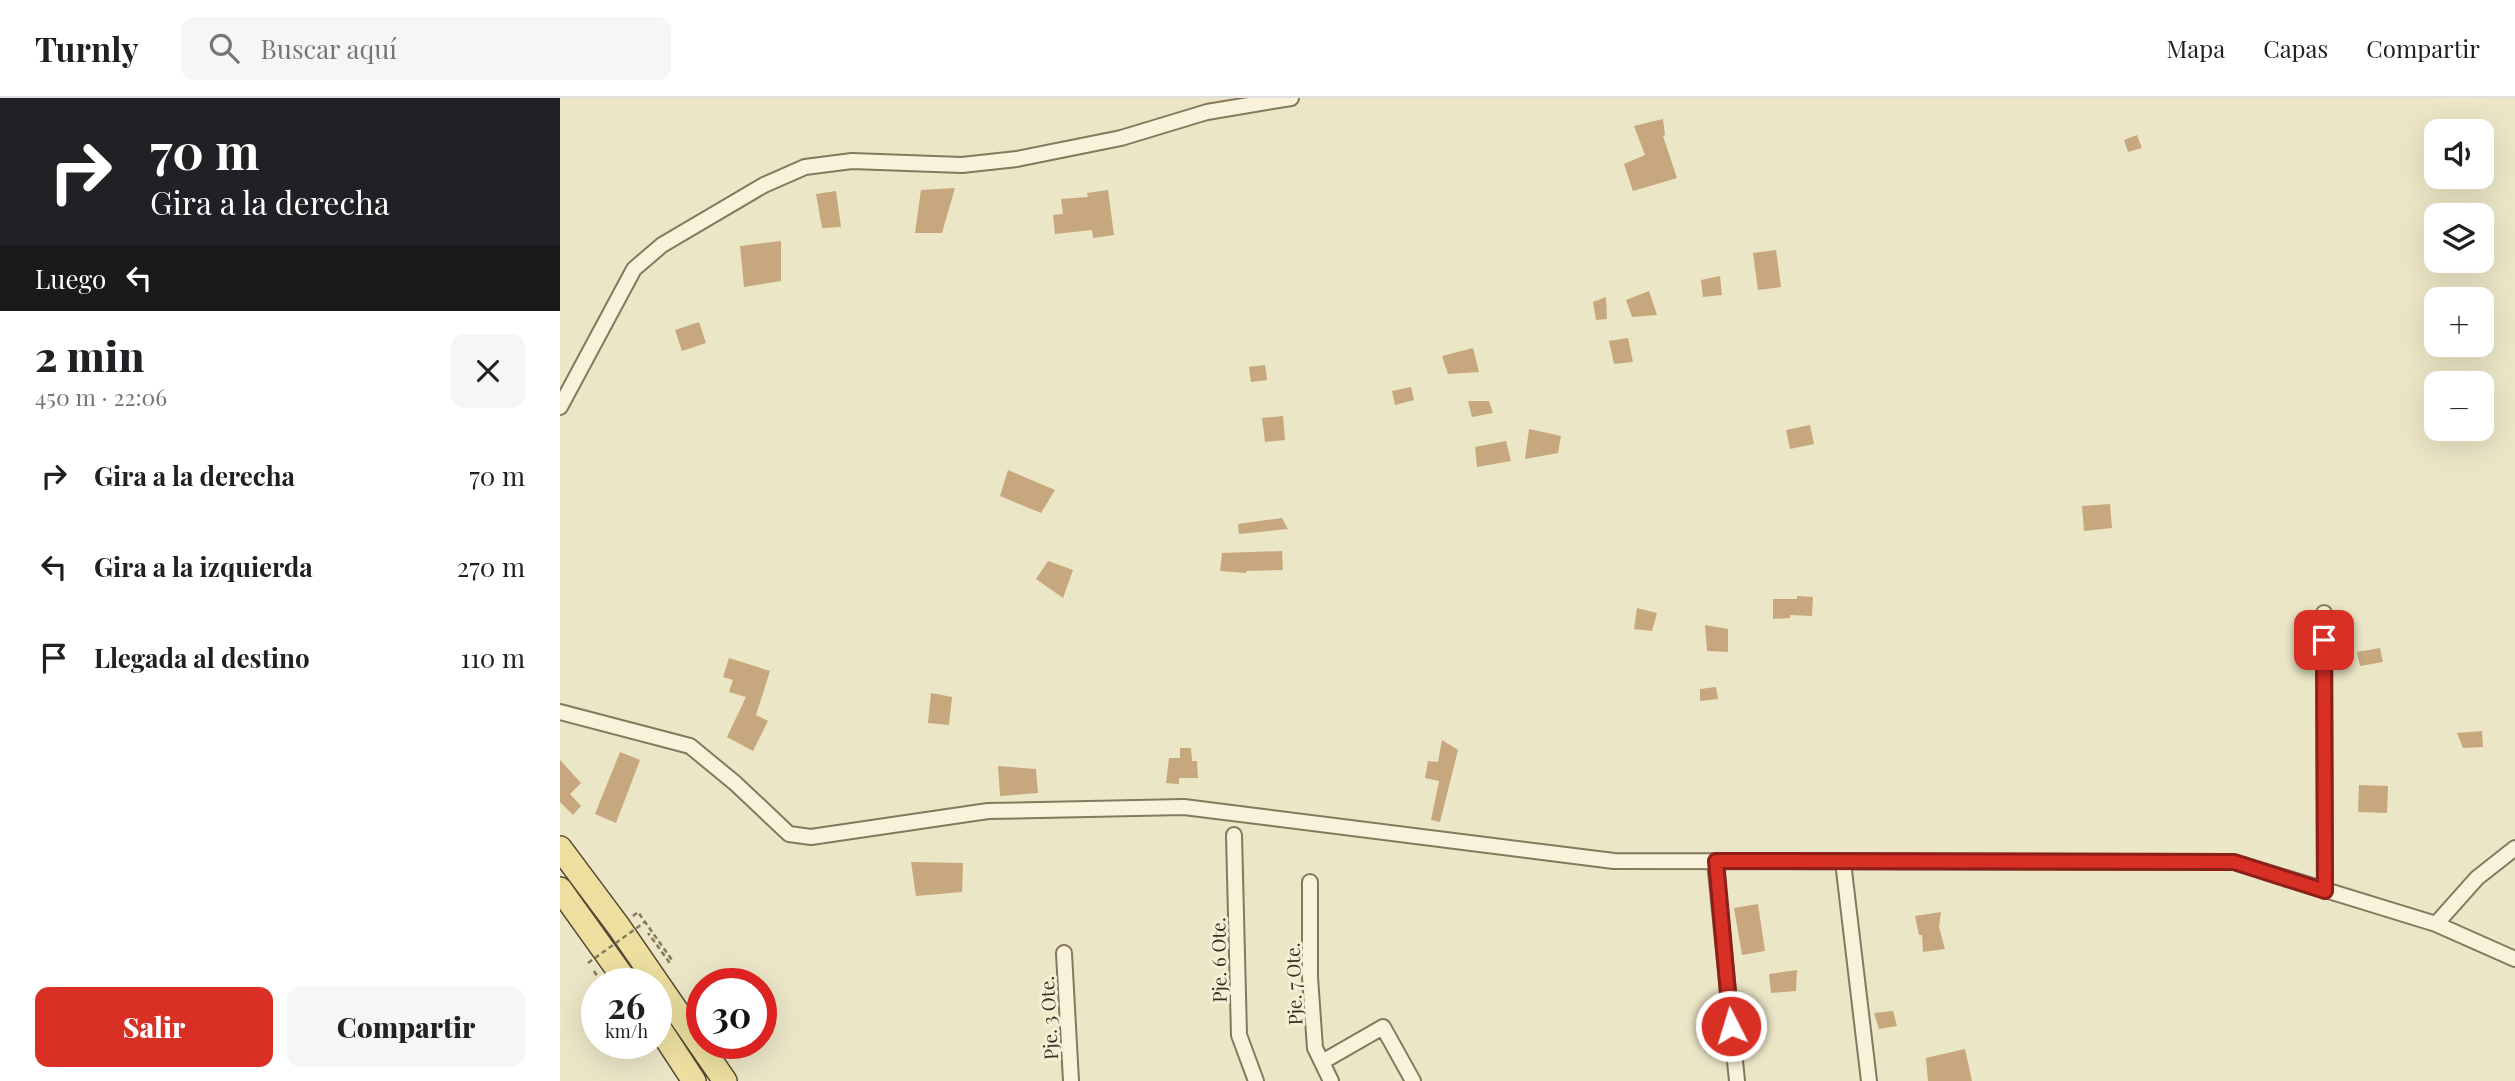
<!DOCTYPE html>
<html lang="es">
<meta charset="utf-8">
<style>
:root{--surface:#fff;--page:#f6f6f6;--text:#202124;--muted:#757577;--line:#e0e0e0;--accent:#d93025}
body{margin:0;font-family:"Playfair Display",serif;background:var(--page);color:var(--text);height:100vh;display:flex;flex-direction:column;font-size:26px;white-space:nowrap}
*{box-sizing:border-box;margin:0}
p{font-size:23px;color:var(--muted)}
.icon{flex:none;width:38px;height:38px;fill:none;stroke:currentColor;stroke-width:2;stroke-linecap:round;stroke-linejoin:round}
.map{position:relative;flex:1;overflow:hidden}
.details{display:flex;flex-direction:column;background:var(--surface);width:560px}
.details>*{flex:none}
.hud{background:#202124;color:#fff;overflow:hidden}
.controls{position:absolute;left:1864px;top:21px;display:grid;gap:14px}
.controls a{display:grid;place-items:center;width:70px;height:70px;border-radius:14px;background:var(--surface);box-shadow:0 7px 28px #0002;font-size:35px}
.speed{position:absolute;left:21px;top:870px;display:flex;gap:14px;font-size:35px;font-weight:700;text-align:center}
.speed>*{display:grid;place-content:center;width:91px;height:91px;border-radius:50%;background:var(--surface);box-shadow:0 7px 28px #0002;line-height:1}
.speed small{font-size:18px;font-weight:400}
.speed .limit{border:10px solid #d22;background:#fff;color:#111}
.pin{position:absolute;display:grid;place-items:center;width:60px;height:60px;color:#fff;margin:-30px;border-radius:14px;box-shadow:0 4px 10px #0006}
.me{position:absolute;width:77px;margin:-38px;rotate:355deg;stroke-linejoin:round;filter:drop-shadow(0 0 5px #0008)}
.turn{display:flex;align-items:center;gap:24px;height:147px;padding:0 35px;font-size:32px}
.turn .icon{width:91px;height:91px;stroke-width:2.5}
.turn b{display:block;font-size:49px;line-height:60px}
.then{display:flex;align-items:center;height:66px;padding:0 35px;background:#0003;gap:14px;font-size:26px}
.round{display:grid;place-items:center;flex:none;width:74px;height:74px;border-radius:14px;background:var(--page)}
.overview{display:flex;align-items:center;justify-content:space-between;height:119px;padding:0 35px}
h1{font-size:42px;font-weight:800;line-height:52px}
.primary-button{display:flex;gap:14px;margin-top:auto;padding:14px 35px}
.primary-button a{flex:1;height:80px;border-radius:14px;background:var(--accent);color:#fff;font-size:28px;font-weight:800;line-height:80px;text-align:center}
.primary-button a+a{background:var(--page);color:var(--text)}
ul{padding:0;list-style:none}
li{display:flex;align-items:center;gap:21px;height:91px;padding:0 35px}
li div{flex:1}
li b{display:block;font-size:26px}
li em{font-style:normal}
header{display:flex;align-items:center;gap:42px;box-sizing:border-box;height:98px;padding:0 35px;background:var(--surface);border-bottom:2px solid var(--line)}
header strong{font-size:33px}
nav{display:flex;gap:38px;margin-inline-start:auto;font-size:24px}
.search{width:490px;height:63px;background:var(--page);display:flex;align-items:center;gap:18px;box-sizing:border-box;padding:0 24px;border-radius:14px;color:var(--muted);font-size:26px}
main{display:flex;flex:1;min-height:0}
.map>svg:first-child{display:block}
</style>
<header>
<strong>Turnly</strong>
<div class="search"><svg class="icon" aria-label="search" viewBox="0 0 24 24"><circle cx="10" cy="10" r="6"/><path d="M15 15l6 6"/></svg>Buscar aquí</div>
<nav><a>Mapa</a><a>Capas</a><a>Compartir</a></nav>
</header>
<main>
<section class="details">
<div class="hud">
<div class="turn"><svg class="icon" aria-label="right" viewBox="0 0 24 24"><path d="M7 20v-9h11M14 6l5 5-5 5"/></svg><div><b>70 m</b>Gira a la derecha</div></div>
<div class="then">Luego<svg class="icon" aria-label="left" viewBox="0 0 24 24"><path d="M17 20v-9H6M10 6l-5 5 5 5"/></svg></div>
</div>
<div class="overview"><div><h1>2 min</h1><p>450 m · 22:06</p></div><a class="round"><svg class="icon" aria-label="close" viewBox="0 0 24 24"><path d="M6 6l12 12M18 6L6 18"/></svg></a></div>
<ul>
<li><svg class="icon" aria-label="right" viewBox="0 0 24 24"><path d="M7 20v-9h11M14 6l5 5-5 5"/></svg><div><b>Gira a la derecha</b></div><em>70 m</em></li>
<li><svg class="icon" aria-label="left" viewBox="0 0 24 24"><path d="M17 20v-9H6M10 6l-5 5 5 5"/></svg><div><b>Gira a la izquierda</b></div><em>270 m</em></li>
<li><svg class="icon" aria-label="arrive" viewBox="0 0 24 24"><path d="M6 21V4h12l-3 4 3 4H6"/></svg><div><b>Llegada al destino</b></div><em>110 m</em></li>
</ul>
<div class="primary-button"><a>Salir</a><a>Compartir</a></div>
</section>
<div class="map">
<svg width="1955" height="983" viewBox="0 0 1955 983">
<rect width="100%" height="100%" fill="#ebe6c6"/>
<!-- building -->
<path fill="#c7a77e" d="M1103,21l2,16 -2,1 14,42 -44,13 -9,-27 21,-9 -11,-29z
M1577,37l5,13 -14,4 -4,-12z
M395,90l-13,45h-27l6,-43z
M548,92l6,45 -21,3 -1,-8 -37,4 -2,-19 10,-1 -2,-15 27,-2 -1,-4z
M276,93l5,36 -19,1 -6,-34z
M221,143v40l-37,6 -4,-41z
M1216,152l5,37 -23,3 -5,-37z
M1160,178l2,19 -19,2 -2,-17z
M1089,193l8,24 -25,2 -6,-17z
M1046,199l1,22 -11,1 -3,-18z
M139,224l7,21 -24,8 -7,-21z
M1068,240l5,24 -19,2 -5,-23z
M913,250l6,24 -31,2 -6,-18z
M705,267l2,15 -16,2 -2,-15z
M851,289l3,13 -19,5 -3,-14z
M908,303h21l4,12 -21,4z
M723,318l2,24 -20,2 -3,-24z
M1250,327l4,19 -24,5 -4,-19z
M969,331l32,7 -3,17 -33,6z
M946,343l5,20 -34,6 -2,-20z
M448,372l47,20 -14,23 -41,-17z
M1550,406l2,24 -28,3 -2,-25z
M722,420l6,11 -49,5 -1,-10z
M722,453l1,19 -37,1v2l-26,-2 2,-18z
M488,463l25,9 -10,28 -27,-19z
M1237,498l16,1 -1,19 -22,-1v3l-17,1v-20h24z
M1077,510l20,5 -5,18 -18,-2z
M1145,527l23,4v23l-21,-1z
M1820,550l3,14 -23,4 -3,-14z
M169,560l41,13 -14,44 12,6 -15,30 -26,-14 19,-40 -17,-5 4,-12 -10,-3z
M1156,589l2,12 -18,2v-12z
M371,595l21,4 -3,28 -21,-2z
M1922,633l1,16 -20,1 -6,-15z
M882,642l16,10 -18,72 -9,-2 8,-39 -14,-3 3,-17 10,1z
M620,650h11l1,13h5l1,17h-19v6l-13,-1 3,-25h11z
M60,654l20,8 -24,63 -21,-9z
M0,662l21,23 -11,11 11,12 -8,9 -13,-13z
M438,668l38,3 2,24 -38,3z
M1799,687l29,1 -1,27 -29,-1z
M351,764l52,1 -1,29 -46,4z
M1198,806l7,47 -23,4 -8,-47z
M1381,814l-2,15 6,22 -22,3 -1,-17h-3l-4,-19z
M1237,872l-1,21 -25,2 -2,-19z
M1333,913l4,15 -18,3 -5,-16z
M1405,951l7,32h-44l-2,-23z"/>
<g fill="none" stroke-linecap="round" stroke-linejoin="round">
<defs>
<path id="street" d="M0,309l74,-138 28,-24 102,-60 41,-18 47,-6 110,4 55,-6 104,-21 86,-26 84,-14
M1764,515l1,278
M0,614l130,34 45,37 54,51 22,3 177,-26 196,-4 430,54 620,1 202,62 79,35
M674,737l5,200 17,46
M1155,763l22,220
M1283,764l26,219
M750,784v95l5,71 16,33
M1876,826l41,-46 38,-30
M504,855l7,128
M762,964l61,-35 30,54"/>
<path id="primary" d="M0,750l59,79 106,154
M0,791l68,95
M96,925l38,58"/>
</defs>
<!-- street casing -->
<use href="#street" stroke="#85785d" stroke-width="18"/>
<!-- primary casing -->
<use href="#primary" stroke="#544631" stroke-width="26"/>
<!-- path -->
<path stroke="#85785d" stroke-width="2.5" stroke-dasharray="5 3.5" stroke-linecap="butt" d="M73,818l5,-4 34,48 -3,2 -20,-28 -1,1
M34,873l8,13"/>
<!-- street -->
<use href="#street" stroke="#f7f2d9" stroke-width="14"/>
<!-- primary -->
<use href="#primary" stroke="#ecdfa0" stroke-width="23"/>
<!-- path-bridge -->
<path stroke="#85785d" stroke-width="2.5" stroke-dasharray="5 3.5" stroke-linecap="butt" d="M28,865l57,-41"/>
</g>
<g fill="none" stroke-linecap="round" stroke-linejoin="round">
<defs>
<path id="route" d="M1171,928l-15,-165 518,1 91,29 -1,-251"/>
</defs>
<!-- route casing -->
<use href="#route" stroke="#8d1f18" stroke-width="18"/>
<!-- route -->
<use href="#route" stroke="#d93025" stroke-width="12"/>
</g>
<g text-anchor="middle" dominant-baseline="central" stroke-width="6" stroke-linejoin="round" paint-order="stroke">
<!-- street labels -->
<g font-size="19" fill="#372e20" stroke="#f3efd5">
<text transform="translate(658 862) rotate(-91)">Pje. 6 Ote.</text>
<text transform="translate(733 886) rotate(-92)">Pje. 7 Ote.</text>
<text transform="translate(488 920) rotate(-93)">Pje. 3 Ote.</text>
</g>
</g>
</svg>
<div class="controls">
<a><svg class="icon" aria-label="sound" viewBox="0 0 24 24"><path d="M4 9h4l5-4v14l-5-4H4zM17 9q2 3 0 6"/></svg></a>
<a><svg class="icon" aria-label="layers" viewBox="0 0 24 24"><path d="M12 4l9 5-9 5-9-5zM3 14l9 5 9-5"/></svg></a>
<a>+</a>
<a>−</a>
</div>
<div class="speed"><div>26<small>km/h</small></div><div class="limit">30</div></div>
<div class="pin" style="left:1764px;top:542px;background:#d93025"><svg class="icon" aria-label="arrive" viewBox="0 0 24 24"><path d="M6 21V4h12l-3 4 3 4H6"/></svg></div>
<svg class="me" style="left:1171px;top:928px" viewBox="-20 -20 40 40"><circle r="17" fill="#d93025" stroke="#fff" stroke-width="3"/><path d="M0-11L8 9 0 5-8 9z" fill="#fff"/></svg>
</div>
</main>
